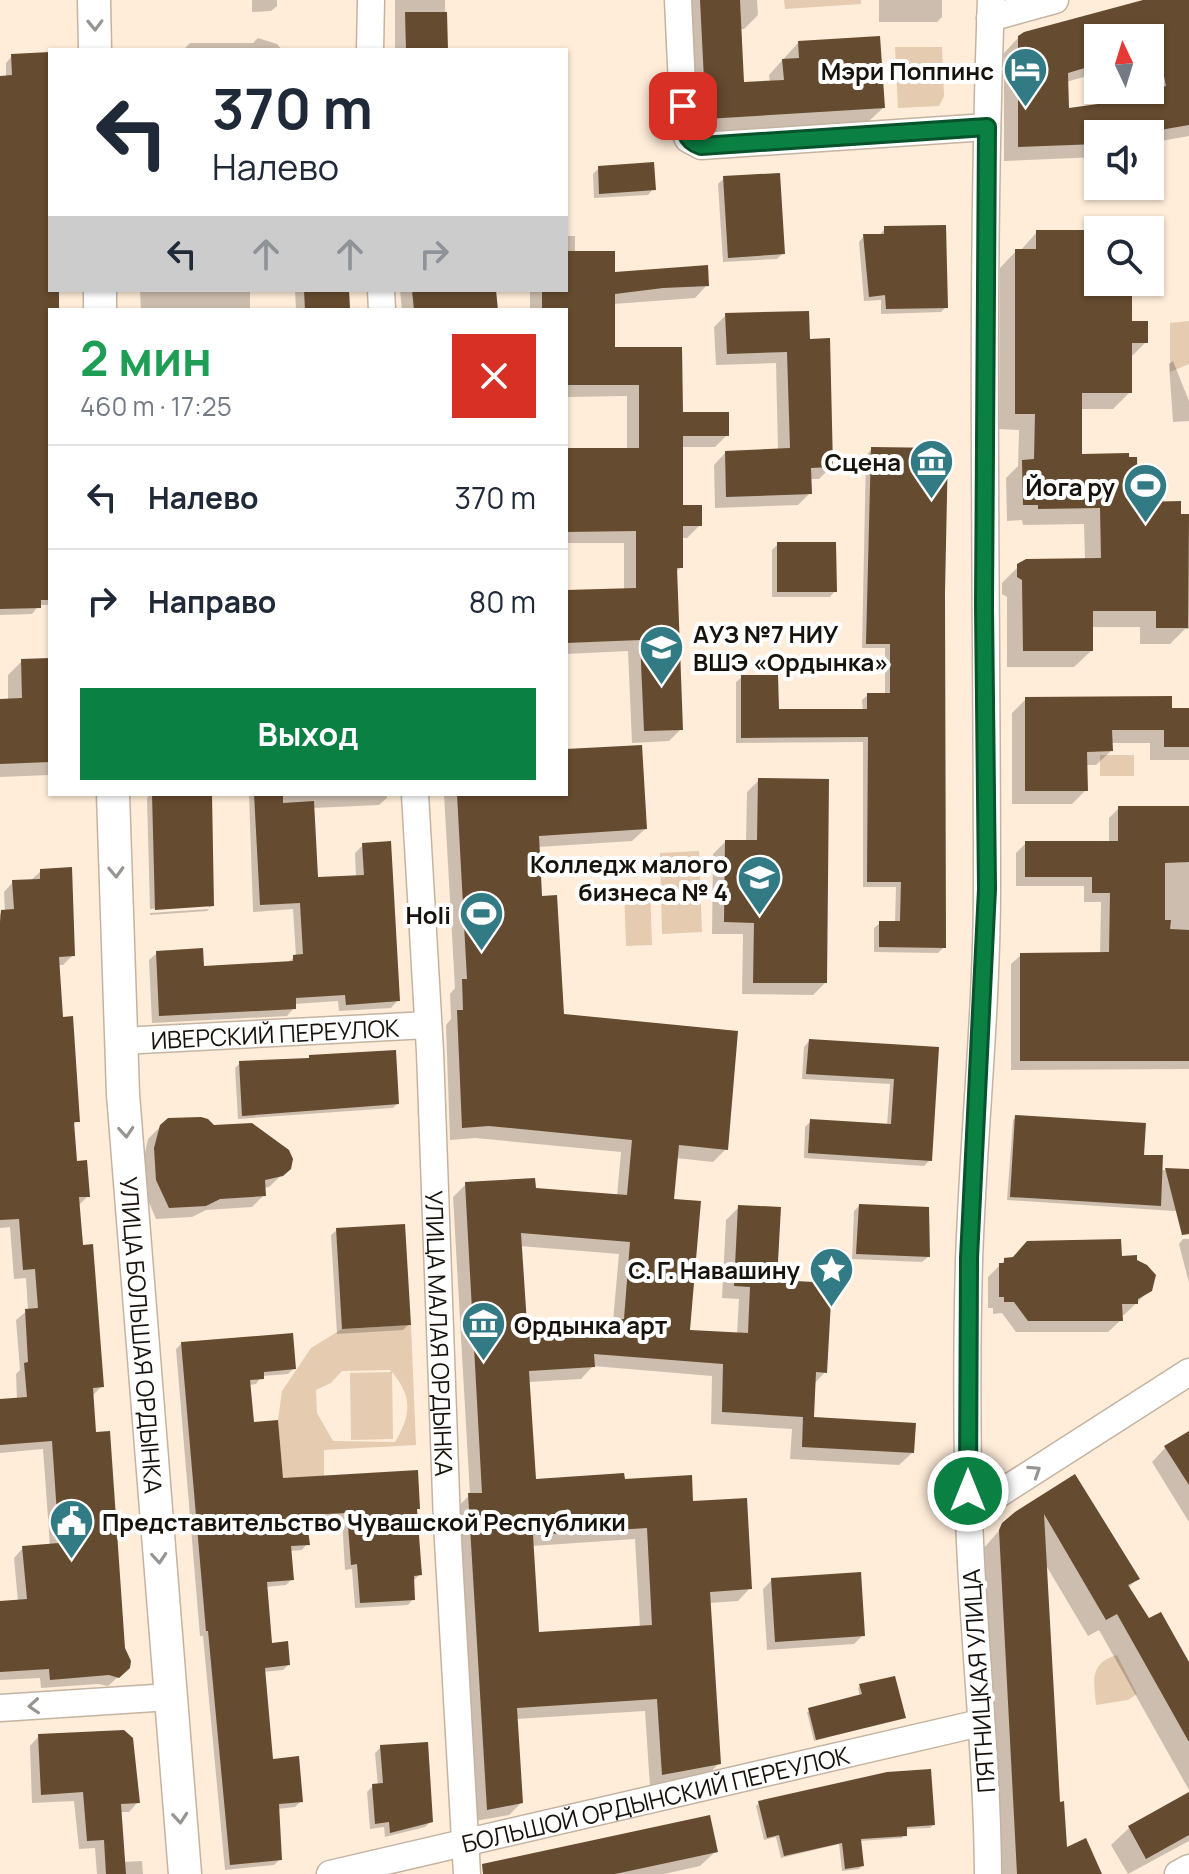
<!DOCTYPE html>
<html lang="ru">
<meta charset="utf-8">
<style>
:root{--surface:#fff;--page:#f6f6f7;--text:#1f2937;--muted:#747a83;--line:#e0e1e3;--accent:#0b8043}
body{margin:0;font-family:Manrope,sans-serif;background:var(--page);color:var(--text);height:100vh;display:flex;flex-direction:column;font-size:30px;white-space:nowrap}
*{box-sizing:border-box;margin:0}
p{font-size:26px;color:var(--muted)}
.icon{flex:none;width:44px;height:44px;fill:none;stroke:currentColor;stroke-width:2;stroke-linecap:round;stroke-linejoin:round}
.map{position:relative;flex:1;overflow:hidden}
.drawer{position:absolute;left:48px;top:308px;width:520px;height:488px;display:flex;flex-direction:column;background:var(--surface);border-radius:0px;box-shadow:0 2px 6px #0004}
.drawer>*{flex:none}
.top-card{position:absolute;left:48px;top:48px;width:520px;height:244px;border-radius:0px;box-shadow:0 2px 6px #0004;background:#fff;color:var(--text);overflow:hidden}
.needle{width:52px;rotate:356deg}
.tools{position:absolute;left:1084px;top:24px;display:grid;gap:16px}
.tools a{display:grid;place-items:center;width:80px;height:80px;border-radius:0px;background:var(--surface);box-shadow:0 2px 6px #0004;font-size:40px}
.pin{position:absolute;display:grid;place-items:center;width:68px;height:68px;color:#fff;margin:-34px;border-radius:16px;box-shadow:0 4px 12px #0006}
.me{position:absolute;width:88px;margin:-44px;rotate:0deg;stroke-linejoin:round;filter:drop-shadow(0 0 6px #0008)}
.turn{display:flex;align-items:center;gap:28px;height:168px;padding:0 32px;font-size:36px}
.turn .icon{width:104px;height:104px;stroke-width:2.5}
.turn b{display:block;font-size:56px;line-height:68px}
.lanes{display:flex;align-items:center;height:76px;padding:0 32px;background:#0003;justify-content:center;gap:40px;direction:ltr}
.lanes .off{opacity:.35}
.round{display:grid;place-items:center;flex:none;width:84px;height:84px;border-radius:0px;background:var(--page)}
.head{display:flex;align-items:center;justify-content:space-between;height:136px;padding:0 32px}
h1{font-size:48px;font-weight:700;line-height:60px;color:#1e9e55}
.primary-button{display:flex;gap:16px;margin-top:auto;padding:16px 32px}
.primary-button a{flex:1;height:92px;border-radius:0px;background:var(--accent);color:#fff;font-size:32px;font-weight:700;line-height:92px;text-align:center}
ul{padding:0;list-style:none}
li{display:flex;align-items:center;gap:24px;height:104px;padding:0 32px;border-top:2px solid var(--line)}
li div{flex:1}
li b{display:block;font-size:30px}
li em{font-style:normal}
.map>svg:first-child{display:block}
</style>
<div class="map">
<svg width="1189" height="1874" viewBox="0 0 1189 1874">
<rect width="100%" height="100%" fill="#ffedda"/>
<!-- green -->
<path fill="#e5cbb0" fill-rule="evenodd" d="M784,0h77v4l-76,5z
M895,47h47l2,49 -5,10 -41,2z
M1189,321v43l-19,8v-49z
M1100,755h34v21h-34z
M699,851l3,81 -40,2 -2,-81z
M650,888l2,57 -26,1 -2,-57z
M411,1325l5,120 -92,5v26l-41,5 -5,-61 4,-29 29,-43 31,-19zM390,1370l1,2 -41,1 1,67 42,-1 -1,-67c21,25 19,43 3,70l-62,-1 -16,-28 -1,-23 15,-7 11,-12z
M1117,1655l20,39 -9,6 -32,5c-2,-24 -7,-42 21,-50z"/>
<!-- shadow -->
<path fill="#0003" fill-rule="evenodd" d="M252,0h25v6l-6,5 -19,1z
M395,0h50l1,50h-51z
M686,0h71l1,15 -14,14h-5l3,55 28,-1 -1,-8 29,-32 85,65 -15,14 -175,10z
M879,0h63v17l-5,5h-58z
M1151,0h38v136l-39,7v-9h-52v23l-94,4v-108l15,-16zM1098,38h52v54l-23,6 -5,5 -55,7 -1,-28 32,-9z
M258,38l19,6 5,6h-99l7,-7h63z
M50,54v236h8l1,20h-9v295h-11l-7,9 -32,1v-538h6v-14l6,-7z
M599,168l54,21 -5,6 -54,3 -1,-24z
M724,178l58,76 -5,5 -54,3 -5,-78z
M885,228l61,79 -5,5 -60,2v-14l-17,1 -5,-59 5,-6h15z
M1037,232l45,38h16v12h32v41l16,19 -16,16v34l-17,17h-33v47l56,48 43,12h10v113h-4l-15,15h-30v-17h-49v24l-17,16h-67v-70l-5,-3v-11l17,-17 66,-6 -1,-36 -61,1 -1,-5 -15,1 -1,-43 12,-12 1,-36 -20,-1 1,-161 16,-17h4z
M566,236h9v17l38,22 94,10 -12,13 -82,6v45l68,65 46,21 -12,12h-34v60l19,18 -13,13h-6v29l-6,6 6,156 -12,12 -37,2 -4,-92 -62,3v-62l58,-2v-47h-58v-93h61v-54l-61,1v-87h-36v-20h36z
M140,290h110v20h-109z
M295,290h52l1,18 -3,2h-49z
M400,290h95l1,20h-94z
M726,315l82,26 23,126 -12,12h-9v14l-12,12 -83,3 -1,-43 12,-13 52,-1 -2,-88 -60,2 -2,-38z
M1173,361l16,40v20l-16,1 -4,-58z
M872,449l71,143 1,355 -6,6 -64,-1v-24l6,-5h15l1,-36h-33v-145l-127,1v-61l6,-5 35,34h86l-1,-11 6,-5h17v-47h-23l4,-193z
M778,544l57,47 -5,6h-58v-47z
M50,660v115l-50,2v-76h8v-26l14,-14z
M1026,699l163,11v50h-39v-17h-39v8l-15,14h-11l1,25 -14,14h-60v-91z
M566,751l79,78 -13,12 -94,6 2,51 22,118 164,133 -13,13 -37,-4 -4,43 16,131 49,2 2,-35 -17,-1 4,-78 13,-13 36,75 50,90 -11,12 -2,35 100,34 -13,12 -109,-6 2,-30 -81,-5 1,-48 -119,-10 -12,13 -53,3 6,99 89,1 69,21 58,85 -12,13 -29,2 10,160 -12,13 -57,11 -5,-76 -129,8 5,84 -12,12 -34,6 -19,-313 14,-13 -17,-298 13,-13 151,12 4,-44 -146,-14 -25,2 -4,-115 5,-6 -1,-25 5,-6 -11,-194h122zM520,1246l99,8 -6,67 -88,5zM635,1539l5,89 -103,6 -5,-88z
M759,780l66,203 -12,12 -71,-1 1,-60h-31l1,-80 12,-12h21l1,-50z
M151,794h59l2,111 -3,3v-4l-59,5 -3,-111z
M249,794h137l1,4 -8,7 -66,3 4,71 39,-2 -1,-24 8,-8 35,155 -7,8 -52,3 -1,-10 -44,3v4l-7,8 -135,7 -3,-63 8,-7 45,15 85,-5 9,-7 -3,-47 -40,3z
M1119,808h70v261l-178,1v-106l10,-9 79,-1 1,-52h-17v-16h-68v-33l10,-10h83v-25z
M41,871l32,84 -10,10h-6l4,54 17,102 -6,5 3,37 13,33 -10,10 24,180 -10,10 2,38 29,215 -5,28 -10,9 -10,-2 -57,4 -1,-10 -40,2v-77l18,-1 -4,-44 9,-10 27,-2 -7,-97 -43,4v-52l17,-1 -1,-26 4,-4 -4,-50 12,-10 -2,-32 -12,1 -4,-52 -10,1v-314l5,-2 -1,-20 9,-10 17,-1z
M209,909l-2,2 -57,4v-2z
M809,1041l128,8 -7,111 -6,6 -120,-8 1,-31 6,-6 76,5 3,-42 -88,-5 2,-32z
M240,1063l157,41 -4,4 -155,11 -3,-51z
M1016,1117l126,39 19,14 28,1v41l-182,-12 6,-80z
M165,1122l48,5 76,41 -20,19 -6,1 1,7 -12,12 -46,3 -14,7 -36,2 -11,-26 -2,-32 5,-22z
M859,1206l69,51 -6,5 -70,-3 2,-48z
M337,1230l72,94 -6,6 -66,4 -6,-99z
M1183,1239h6v44l-10,-39z
M1120,1258l30,32 -26,25h-4l1,5 -13,12h-92l-14,-19 -9,1v-6h-5v-31l17,-17z
M181,1344l113,24 -6,6 -26,2 -6,8 -7,1 3,39 29,56 137,28 -2,3 4,63 -6,6 -1,19 -5,6 -53,3 -3,-39 -7,1 -3,-52 -37,2 2,24 -5,6 -13,1 3,28 -6,6 -21,2 5,58 18,20 -5,5 -20,2 8,89 30,40 -6,6 -18,2 3,50 -6,6 -49,5 -22,-234h-3l-24,-287z
M1189,1433v89l-37,-60 14,-15z
M1074,1477l63,102 -9,9 20,33 41,45v124l-90,-160 -11,6 -44,-74 14,242 7,46 35,24h-101l-16,-325 21,-24z
M772,1580l91,55 -9,9 -87,6 -4,-61z
M860,1686l44,31 -90,24 -7,-29 53,-15 -2,-9z
M39,1736l99,66 -9,10h-9l3,50 19,-1 1,13h-46l-2,-26 -16,1 -5,-48 -42,2 -2,-57z
M381,1747l50,74 -6,6 -40,10 -1,-10 -14,2 -3,-37 6,-6h5l-3,-33z
M1189,1794v47l-61,33 -17,-29 18,-17z
M759,1803l174,22 -3,3 -25,1 -3,9 -42,3 2,25 -3,3 -17,2 -3,-27 -58,14 -5,-21 -12,3 -8,-34z
M716,1851l-16,15 -36,8h-175z"/>
<!-- building -->
<path fill="#654b2f" fill-rule="evenodd" d="M700,0h40l4,82 40,-2 -2,-21 17,-1 -1,-17 82,-5 5,72 -179,11z
M1143,0h46v125l-52,9h-39v10l-80,3v-111l6,-4zM1098,38h52v10l8,-2 8,40 -40,10 1,4 -58,8 -1,-35 30,-9z
M405,12h42l1,38h-42z
M50,52v238h9v20h-9v290h-9v8l-41,1v-533l12,-1 -1,-21z
M654,162l2,28 -57,4 -1,-28z
M780,173l5,81 -57,4 -5,-82z
M946,225l2,83 -62,1 -1,-14 -16,2 -6,-63h21v-8z
M1036,230h48v38h14v14h34v39h16v22h-16v50h-50v61l47,-1v4h8l1,45 43,-1v13h8l-1,114h-32v-17h-63v40h-70l-1,-71 -5,-3v-13l9,-5 75,-1 -1,-50 -62,1v-4h-15l-1,-45 12,-1 1,-45h-20v-165h21z
M566,251h49v21l93,-7 1,21 -46,2 -48,6v53h67l1,65h46v24h-46v69h19v21h-19v42h-6l6,162 -39,1 -4,-91 -74,3v-53l70,-2v-57l-70,1v-84h73v-63h-73v-75h-24v-20h24z
M304,290h45l1,18 -45,2z
M412,290h84l2,20h-84z
M809,311l1,28 20,-1 3,129 -22,1 1,26 -86,3 -1,-46 65,-3 -3,-96 -60,2 -2,-41z
M871,447l77,1 -3,144 1,356 -67,-1v-26h21l1,-39h-34l1,-145 -127,1v-63h37l1,34h88v-16h23v-49h-24z
M777,542h59l1,50h-60z
M50,658v104l-50,2v-65l22,-1 -1,-39z
M1172,696v12h17v39h-25v-17h-52l1,21 -26,1 1,39h-63v-94z
M642,745l5,84 -108,7 3,60 15,-1 7,119 174,17 -10,119 -49,-5 -5,54 27,2 -11,129 58,3 2,-46 -16,-1 4,-81 43,2 -4,73 55,3 -5,90 -11,-1 -2,45 102,6 -2,30 -112,-6 1,-30 -81,-5 1,-48 -129,-10 1,13 -66,4 7,108 88,-6 1,6 67,-4 1,26 54,-3 5,91 -42,3 11,172 -59,11 -5,-76 -140,9 6,95 -36,7 -19,-317h14l-17,-311 70,-4 1,10 91,7 5,-55 -143,-14 -27,2 -5,-118h6l-1,-31h5l-10,-185h109v-45zM521,1233l109,9 -6,77 -97,5zM647,1528l5,97 -113,7 -6,-97z
M758,778l71,1 -2,204h-74l1,-60 -30,-1 1,-82h32z
M152,794h60l2,112 -59,4z
M254,794h29v9l31,-2 4,76 46,-2 -2,-32 29,-2 9,160 -54,4 -1,-10 -49,3v11l-137,7 -3,-65 47,-3 1,18 89,-5v-6l10,-1 -3,-51 -40,2z
M1118,806h71v56l-24,1v57h6l-1,9 19,1v131h-169v-108l89,-1 1,-59h-18v-16h-67v-36h93z
M72,867l3,89 -16,1 4,60 10,-1 7,106h-6l3,39 10,-1 3,37h-11l4,48 10,-1 11,143 -11,1 3,44 14,-1 15,217 6,13 -1,7 -11,10 -10,-3 -59,5 -1,-11 -49,3v-71l27,-2 -5,-53 37,-3 -7,-102 -52,4v-46l27,-2 -3,-34 4,-1 -3,-53 13,-1 -3,-39 -12,1 -4,-51 -19,1v-298l1,-12 13,-1 -2,-29 28,-1v-10z
M809,1039l130,8 -7,114 -124,-8 2,-34 81,5 3,-45 -88,-5z
M396,1050l3,54 -157,12 -3,-55 70,-3v-3z
M1015,1115l131,8 -2,32h19l-2,51 -151,-9z
M201,1117l7,2 6,6 38,-2 37,27 4,9 -2,10 -8,7 -18,4 1,16 -46,3 -14,7 -37,2 -13,-28 -2,-32 6,-23 8,-7z
M1165,1168l24,1v65l-7,1z
M859,1204l70,3 1,50 -74,-3z
M405,1224l6,101 -69,4 -6,-101z
M1121,1239l1,17 15,-1v5l10,5 9,10 -4,16 -14,8v5h-16l1,17h-95l-14,-19h-10v-5h-5v-34h5v-5l9,-1 14,-16z
M293,1333l3,36 -32,3v7l-14,1 4,42 24,-2 5,58 135,-8 2,39h-3l5,66 -8,1 1,24 -55,3 -3,-39 -6,1 -4,-52 -41,2 4,30 -19,1 3,34 -27,2 5,61 16,-2 2,24 -25,3 8,91 26,-3 4,46 -24,2 3,56 -52,5 -22,-234h-2l-25,-289z
M1189,1431v54l-25,-39z
M1075,1474l65,105 -12,6 21,33 12,-6 28,50v80l-72,-128 -11,6 -62,-106 16,288 4,-1 3,46 19,-9 16,36h-85l-18,-344 3,-7 13,-11z
M861,1572l4,64 -90,6 -4,-64z
M895,1676l11,42 -90,22 -8,-32 54,-14 -3,-10z
M124,1730l9,8 7,65 -19,1 5,70h-20l-2,-34 -17,1 -4,-49 -42,3 -3,-61z
M428,1742l5,80 -43,11 -1,-11 -14,2 -3,-40 11,-1 -3,-38z
M931,1769l4,56 -28,2v9l-46,3 3,27 -19,3 -3,-26 -58,13 -5,-21 -12,3 -9,-37 129,-29z
M1189,1792v43l-43,24 -18,-33z
M710,1815l8,37 -103,22h-132l-1,-10z"/>
<g fill="none" stroke-linecap="round" stroke-linejoin="round">
<defs>
<g id="minor">
<path d="M678,0l6,130 4,9 13,7 286,-19"/>
<path d="M990,18l65,-18"/>
<path d="M370,50l1,-50"/>
<path d="M381,290l1,20"/>
<path id="s1" d="M415,794l15,258 17,471 20,351"/>
<path id="s2" d="M121,1041l307,-16"/>
<path d="M969,1513l220,-141"/>
<path d="M0,1708l170,-11"/>
<path id="s3" d="M330,1874l650,-151"/>
<path d="M988,1874c-1,-135 -19,-270 -20,-405 -1,-69 -1,-138 1,-207 4,-125 18,-251 18,-376 0,-296 -7,-591 4,-886"/>
<path d="M1178,1874l11,-6"/>
</g>
<g id="major">
<path d="M94,0l1,50"/>
<path d="M100,290v20"/>
<path id="s4" d="M113,794l10,300 62,780"/>
</g>
</defs>
<!-- minor casing -->
<use href="#minor" stroke="#c4b3a1" stroke-width="29"/>
<!-- major casing -->
<use href="#major" stroke="#c4b3a1" stroke-width="35"/>
<!-- minor -->
<use href="#minor" stroke="#fff" stroke-width="26"/>
<!-- major -->
<use href="#major" stroke="#fff" stroke-width="32"/>
</g>
<!-- one-way arrows -->
<defs><path id="oneway-chevron" d="M-2-3.5L2.5 0L-2 3.5" fill="none" stroke-width="1.6" stroke-linecap="round" stroke-linejoin="round" transform="scale(2)"/></defs>
<g stroke="#979492">
<use href="#oneway-chevron" transform="translate(95 25) rotate(89)"/>
<use href="#oneway-chevron" transform="translate(116 872) rotate(88)"/>
<use href="#oneway-chevron" transform="translate(126 1132) rotate(86)"/>
<use href="#oneway-chevron" transform="translate(1035 1471) rotate(-33)"/>
<use href="#oneway-chevron" transform="translate(159 1558) rotate(86)"/>
<use href="#oneway-chevron" transform="translate(34 1706) rotate(176)"/>
<use href="#oneway-chevron" transform="translate(180 1818) rotate(85)"/>
</g>
<g fill="none" stroke-linecap="round" stroke-linejoin="round">
<defs>
<path id="route" d="M683,106c1,18 -1,34 18,40l286,-19 -3,479 3,283 -18,369 -1,233"/>
</defs>
<!-- route casing -->
<use href="#route" stroke="#07532c" stroke-width="20"/>
<!-- route -->
<use href="#route" stroke="#0b8043" stroke-width="14"/>
</g>
<!-- icons -->
<defs>
<symbol id="hotel-pin" viewBox="-11 -11 22 30"><path d="M0 17L-7.5 6A9.5 9.5 0 1 1 7.5 6Z" fill="#337b84" stroke="#fff"/><path d="M-6-4.5h1.5V1H6V5H4.5V3h-9V5H-6ZM-4 0a1.8 1.8 0 1 1 3.6 0ZM.5 0V-2.5h3Q6-2.5 6 0Z" fill="#fff"/></symbol>
<symbol id="museum-pin" viewBox="-11 -11 22 30"><path d="M0 17L-7.5 6A9.5 9.5 0 1 1 7.5 6Z" fill="#337b84" stroke="#fff"/><path d="M0-6L6-3V-2H-6V-3ZM-5-1h2V3h-2ZM-1-1h2V3h-2ZM3-1h2V3H3ZM-6 4H6V6H-6Z" fill="#fff"/></symbol>
<symbol id="stadium-pin" viewBox="-11 -11 22 30"><path d="M0 17L-7.5 6A9.5 9.5 0 1 1 7.5 6Z" fill="#337b84" stroke="#fff"/><path d="M0-5a6.5 5 0 1 0 0 10a6.5 5 0 1 0 0-10ZM-3.5-1.8h7v3.6h-7Z" fill="#fff"/></symbol>
<symbol id="university-pin" viewBox="-11 -11 22 30"><path d="M0 17L-7.5 6A9.5 9.5 0 1 1 7.5 6Z" fill="#337b84" stroke="#fff"/><path d="M0-5L7-2L0 1L-7-2ZM-4 1L0 2.5L4 1V4Q0 6-4 4Z" fill="#fff"/></symbol>
<symbol id="sight-pin" viewBox="-11 -11 22 30"><path d="M0 17L-7.5 6A9.5 9.5 0 1 1 7.5 6Z" fill="#337b84" stroke="#fff"/><path d="M0-6L1.8-2.2L6-1.7L2.9 1.2L3.7 5.4L0 3.3L-3.7 5.4L-2.9 1.2L-6-1.7L-1.8-2.2Z" fill="#fff"/></symbol>
<symbol id="civic-pin" viewBox="-11 -11 22 30"><path d="M0 17L-7.5 6A9.5 9.5 0 1 1 7.5 6Z" fill="#337b84" stroke="#fff"/><path d="M-.6-6.5H3V-4.5H.6V-3L4-1V1h2V6H-6V1h2V-1L-.6-3ZM-1.2 2.5V6h2.4V2.5Z" fill="#fff"/></symbol>
</defs>
<g fill-rule="evenodd">
<use href="#hotel-pin" x="1000" y="44" width="51" height="69"/>
<use href="#museum-pin" x="906" y="436" width="51" height="69"/>
<use href="#stadium-pin" x="1120" y="460" width="51" height="69"/>
<use href="#university-pin" x="636" y="622" width="51" height="69"/>
<use href="#university-pin" x="734" y="852" width="51" height="69"/>
<use href="#stadium-pin" x="456" y="888" width="51" height="69"/>
<use href="#sight-pin" x="806" y="1244" width="51" height="69"/>
<use href="#museum-pin" x="458" y="1298" width="51" height="69"/>
<use href="#civic-pin" x="46" y="1496" width="51" height="69"/>
</g>
<g text-anchor="middle" dominant-baseline="central" stroke-width="8" stroke-linejoin="round" paint-order="stroke">
<!-- poi labels -->
<g font-size="24" font-weight="bold" fill="#18120c" stroke="#fff" text-anchor="end">
<text x="994" y="70">Мэри Поппинс</text>
<text x="901" y="461">Сцена</text>
<text x="1115" y="486">Йога ру</text>
<text x="693" y="633" text-anchor="start">АУЗ №7 НИУ<tspan x="693" dy="28">ВШЭ «Ордынка»</tspan></text>
<text x="728" y="863">Колледж малого<tspan x="728" dy="28">бизнеса № 4</tspan></text>
<text x="451" y="914">Holi</text>
<text x="800" y="1269">С. Г. Навашину</text>
<text x="514" y="1324" text-anchor="start">Ордынка арт</text>
<text x="102" y="1521" text-anchor="start">Представительство Чувашской Республики</text>
</g>
<!-- street labels -->
<g font-size="24" fill="#18120c" stroke="#fff">
<text stroke="none"><textPath href="#s2" startOffset="154">ИВЕРСКИЙ ПЕРЕУЛОК</textPath></text>
<text stroke="none"><textPath href="#s4" startOffset="542">УЛИЦА БОЛЬШАЯ ОРДЫНКА</textPath></text>
<text stroke="none"><textPath href="#s1" startOffset="540">УЛИЦА МАЛАЯ ОРДЫНКА</textPath></text>
<text transform="translate(978 1681) rotate(-94)">ПЯТНИЦКАЯ УЛИЦА</text>
<text stroke="none"><textPath href="#s3" startOffset="334">БОЛЬШОЙ ОРДЫНСКИЙ ПЕРЕУЛОК</textPath></text>
</g>
</g>
</svg>
<div class="tools">
<a><svg class="needle" viewBox="-14 -14 28 28"><path d="M0-13l5 13h-10z" fill="#e53935"/><path d="M0 13l5-13h-10z" fill="#747a83"/></svg></a>
<a><svg class="icon" aria-label="sound" viewBox="0 0 24 24"><path d="M4 9h4l5-4v14l-5-4H4zM17 9q2 3 0 6"/></svg></a>
<a><svg class="icon" aria-label="search" viewBox="0 0 24 24"><circle cx="10" cy="10" r="6"/><path d="M15 15l6 6"/></svg></a>
</div>
<div class="pin" style="left:683px;top:106px;background:#d93025"><svg class="icon" aria-label="arrive" viewBox="0 0 24 24"><path d="M6 21V4h12l-3 4 3 4H6"/></svg></div>
<svg class="me" style="left:968px;top:1491px" viewBox="-20 -20 40 40"><circle r="17" fill="#0b8043" stroke="#fff" stroke-width="3"/><path d="M0-11L8 9 0 5-8 9z" fill="#fff"/></svg>
<div class="top-card">
<div class="turn"><svg class="icon" aria-label="left" viewBox="0 0 24 24"><path d="M17 20v-9H6M10 6l-5 5 5 5"/></svg><div><b>370 m</b>Налево</div></div>
<div class="lanes"><svg class="icon" aria-label="left" viewBox="0 0 24 24"><path d="M17 20v-9H6M10 6l-5 5 5 5"/></svg><svg class="icon off" aria-label="ahead" viewBox="0 0 24 24"><path d="M12 20V5M6 11l6-6 6 6"/></svg><svg class="icon off" aria-label="ahead" viewBox="0 0 24 24"><path d="M12 20V5M6 11l6-6 6 6"/></svg><svg class="icon off" aria-label="right" viewBox="0 0 24 24"><path d="M7 20v-9h11M14 6l5 5-5 5"/></svg></div>
</div>
<section class="drawer">
<div class="head"><div><h1>2 мин</h1><p>460 m · 17:25</p></div><a class="round" style="background:#d93025;color:#fff"><svg class="icon" aria-label="close" viewBox="0 0 24 24"><path d="M6 6l12 12M18 6L6 18"/></svg></a></div>
<ul>
<li><svg class="icon" aria-label="left" viewBox="0 0 24 24"><path d="M17 20v-9H6M10 6l-5 5 5 5"/></svg><div><b>Налево</b></div><em>370 m</em></li>
<li><svg class="icon" aria-label="right" viewBox="0 0 24 24"><path d="M7 20v-9h11M14 6l5 5-5 5"/></svg><div><b>Направо</b></div><em>80 m</em></li>
</ul>
<div class="primary-button"><a>Выход</a></div>
</section>
</div>
